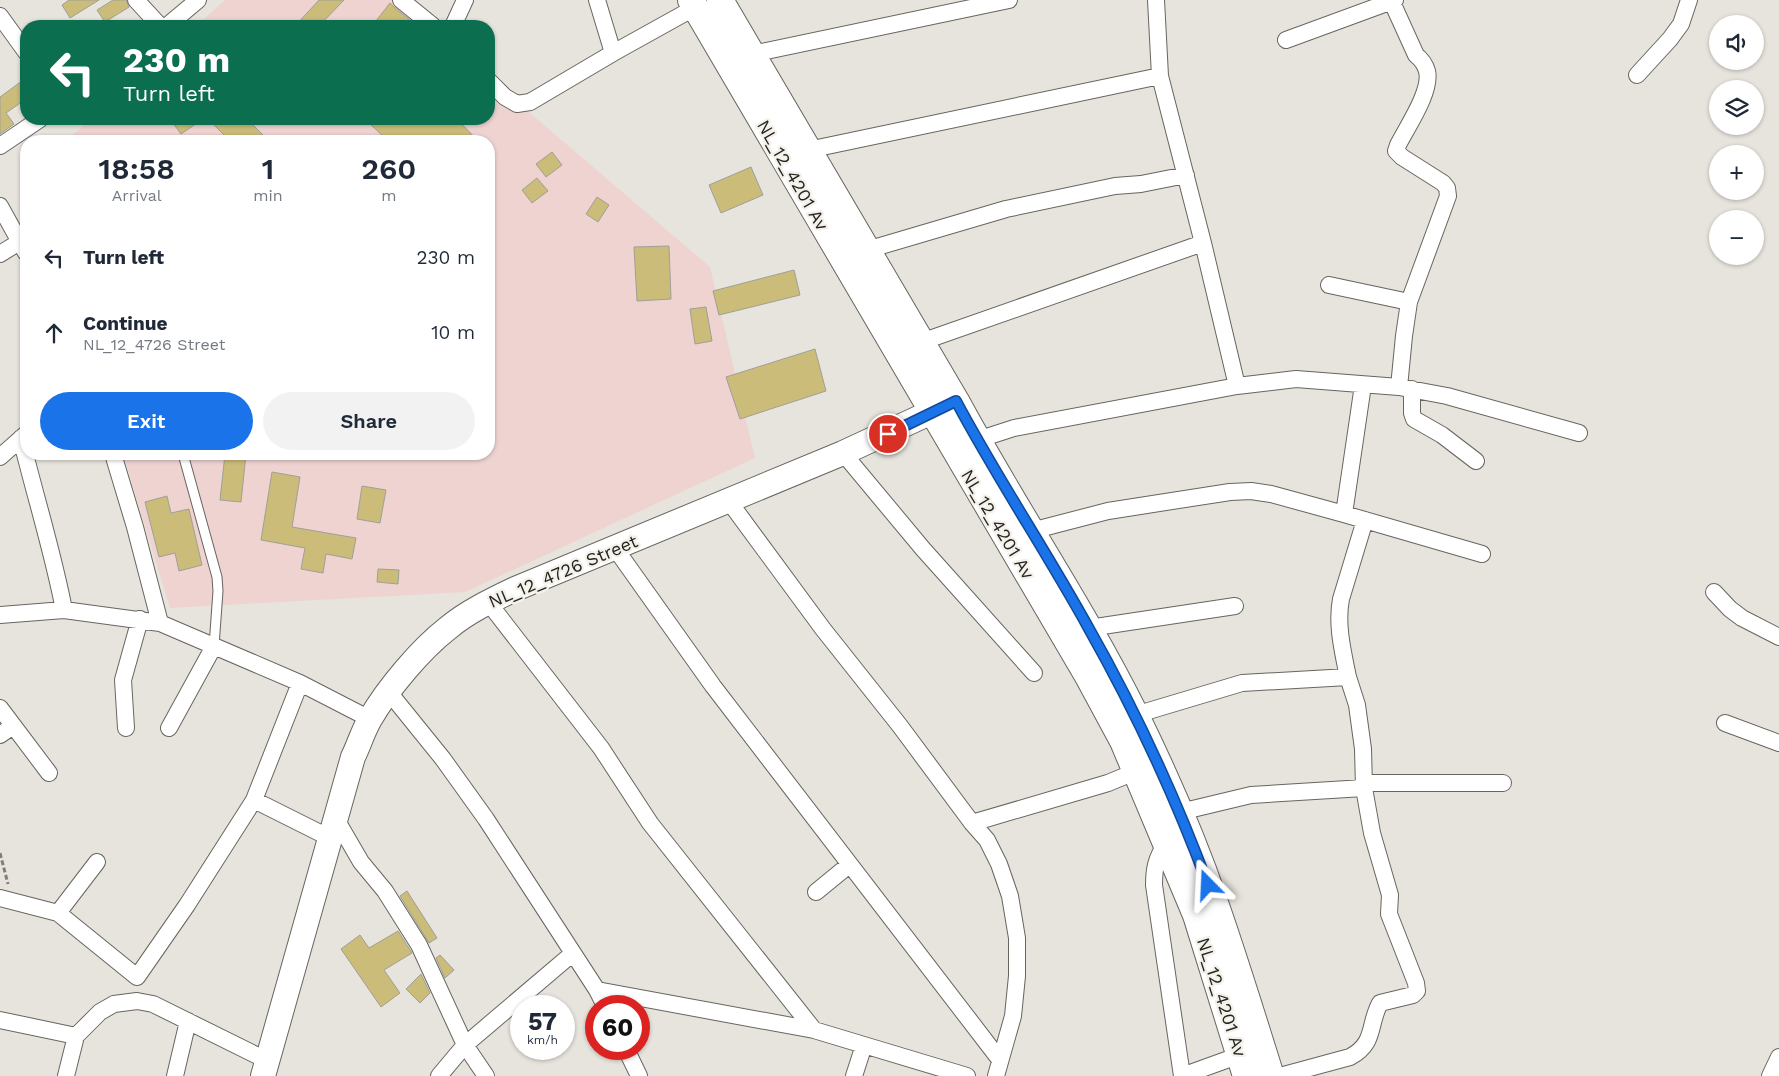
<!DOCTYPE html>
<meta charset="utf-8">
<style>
:root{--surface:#fff;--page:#f2f2f3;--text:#1f2937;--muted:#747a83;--accent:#1a73e8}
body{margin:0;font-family:"Work Sans",sans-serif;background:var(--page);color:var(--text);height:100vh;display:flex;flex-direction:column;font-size:19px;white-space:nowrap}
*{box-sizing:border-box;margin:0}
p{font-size:16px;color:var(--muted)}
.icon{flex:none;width:28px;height:28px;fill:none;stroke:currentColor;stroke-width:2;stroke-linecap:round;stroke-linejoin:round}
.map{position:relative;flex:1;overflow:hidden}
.sheet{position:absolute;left:20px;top:135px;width:475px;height:325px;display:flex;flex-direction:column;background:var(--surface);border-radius:20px;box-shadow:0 1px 4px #0004}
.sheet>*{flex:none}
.hud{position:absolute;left:20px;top:20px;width:475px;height:105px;border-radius:20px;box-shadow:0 1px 4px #0004;background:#0b6e4f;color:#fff;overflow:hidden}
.buttons{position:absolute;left:1709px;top:15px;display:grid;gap:10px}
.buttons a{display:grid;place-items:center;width:55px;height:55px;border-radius:50%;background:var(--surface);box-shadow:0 1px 4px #0004;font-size:25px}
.speed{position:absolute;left:510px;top:995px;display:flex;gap:10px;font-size:25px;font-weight:700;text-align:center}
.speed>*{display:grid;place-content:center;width:65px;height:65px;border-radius:50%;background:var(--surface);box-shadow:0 1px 4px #0004;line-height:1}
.speed small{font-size:12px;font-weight:400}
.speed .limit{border:8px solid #d22;background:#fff;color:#111}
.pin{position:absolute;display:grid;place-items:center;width:42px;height:42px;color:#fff;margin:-21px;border:2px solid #fff;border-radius:50%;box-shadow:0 1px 5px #0007}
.me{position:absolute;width:55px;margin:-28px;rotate:339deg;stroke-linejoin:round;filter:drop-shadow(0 0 4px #0008)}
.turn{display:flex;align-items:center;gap:18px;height:105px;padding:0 20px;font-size:22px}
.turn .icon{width:65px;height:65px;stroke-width:2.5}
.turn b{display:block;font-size:35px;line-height:42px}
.eta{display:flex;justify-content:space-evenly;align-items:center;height:85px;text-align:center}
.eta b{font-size:30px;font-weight:600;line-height:35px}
.primary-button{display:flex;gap:10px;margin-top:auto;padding:10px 20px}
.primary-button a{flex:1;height:58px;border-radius:30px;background:var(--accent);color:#fff;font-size:20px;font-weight:600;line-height:58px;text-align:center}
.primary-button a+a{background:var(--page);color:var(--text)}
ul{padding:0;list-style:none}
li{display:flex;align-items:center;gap:15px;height:75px;padding:0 20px}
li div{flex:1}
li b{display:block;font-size:19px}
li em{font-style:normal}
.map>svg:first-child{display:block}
</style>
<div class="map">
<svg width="1779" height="1076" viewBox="0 0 1779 1076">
<rect width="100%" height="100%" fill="#e6e4dc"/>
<!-- education -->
<path fill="#eed3d1" d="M225,0h172l31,26h-232z
M489,78l221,189 45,191 -290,134 -295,16 -47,-154h366v-313h-424l26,-22h398z"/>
<!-- building -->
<path fill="#cbbc7a" stroke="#a09f97" d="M69,0h30l-29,18 -8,-13z
M113,0h13l3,7 -24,15 -8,-12z
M319,0h25l-25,26h-24z
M390,3l5,5 22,18h-45z
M26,78v21l-20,14 8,11 -14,10v-37z
M170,119h33l-22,15z
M208,119h39l22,22h-39z
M365,119h92l21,22h-90z
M552,152l10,13 -16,12 -10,-13z
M751,167l12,28 -42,18 -12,-28z
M537,178l11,13 -16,12 -10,-13z
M597,197l12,8 -11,17 -12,-8z
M669,246l2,53 -34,2 -3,-54z
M794,270l6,25 -81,20 -6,-24z
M706,307l6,34 -17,3 -5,-35z
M815,349l11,42 -86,28 -14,-42z
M225,454h21l-5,48 -21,-2z
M272,472l28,5 -8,50 64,11 -4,21 -26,-5 -3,19 -22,-4 4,-21 -44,-8z
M362,486l24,4 -6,33 -23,-4z
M167,496l4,17 18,-4 13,56 -23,6 -4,-18 -16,4 -14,-55z
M378,569l21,1 -1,14 -21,-2z
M407,891l30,47 -8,5 -29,-47z
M398,931l14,22 -28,17 16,23 -19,14 -40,-58 19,-14 9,13z
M440,955l14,15 -9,8 -9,-20z
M421,974l9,19 -10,10 -14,-14z"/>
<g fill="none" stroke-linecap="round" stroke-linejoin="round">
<defs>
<path id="lane" d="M183,454l34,123 1,14 -4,55"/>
<path id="street" d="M136,0l24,26
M401,0l32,26
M597,0l16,53
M1156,0l4,76 43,167 34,143
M1391,0l25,55c5,4 9,9 11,16 5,20 -20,56 -29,74l-2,6 6,6 41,26 4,5 1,8 -39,106 -5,34 -5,51
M0,16l26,36
M167,26l31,-26
M453,26l12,-26
M1286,40l109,-40
M752,54l257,-54
M1637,75l33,-36 11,-15 8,-24
M489,81l16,16 12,7 13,-2 83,-49 81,-45
M0,146l40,-27
M808,150l352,-74
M0,206l26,47
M867,250l139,-41 109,-23 26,-2 45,-9
M0,254l21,-13
M1329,285l80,17
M921,342l282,-99
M1412,389v24l2,6 28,16 34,26
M21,438c14,58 32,114 43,172
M977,440l37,-12 223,-42 59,-7 103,8 48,9 132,37
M843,453l80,96 111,124
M113,454l22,73 25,96
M0,457l26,-23
M728,500l95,129 77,97 72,97 15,17 12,24 11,32 7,42v38l-4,40 -17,60
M1344,514l19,-129
M1031,531l77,-20 122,-19 21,-1 20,3 73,20 138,40
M615,548l98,138 287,374
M1714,592l16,17 12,9 37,19
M488,602l113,146 49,75 164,207
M0,615l64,-5 96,13 140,60 70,36
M1089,628l146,-22
M388,691l55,68 43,60 111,171 8,16
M0,708l49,65
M1135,715l107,-32 106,-6c-5,-25 -12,-52 -7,-78l24,-79
M1725,723l54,20
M126,728l-3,-48 17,-61
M169,728l45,-82
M0,735l13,-9
M1363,783h140
M254,800l76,38
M1180,812l71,-17 113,-7
M336,819l25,43 24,29 34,54 46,100 21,31
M972,823l136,-40 29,-12
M1166,844c-10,14 -12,25 -12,41l28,191
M816,892l33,-27
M0,898l58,15 79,64 50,-72 67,-105 46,-117
M58,913l39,-51
M597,990l217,40 153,46
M0,1020l76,16
M626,1049l13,27
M66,1076l10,-40 24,-24 14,-8 23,-3 16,3 115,57
M175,1076l13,-55
M439,1076l26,-31 107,-91
M854,1076l10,-31
M1182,1076l58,-21
M1280,1076l70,-19c26,-14 18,-32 30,-54l33,-8 4,-4 -1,-8 -27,-69 1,-19 -18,-62 -8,-45 -1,-39 -6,-44 -9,-28
M1770,1076l9,-19"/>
<path id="secondary" d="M263,1076l90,-319c6,-12 10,-26 17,-38 18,-31 51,-70 78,-91 19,-16 44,-28 67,-39l328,-136 106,-49"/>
<path id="primary" d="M691,0l398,678 34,63 73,174 50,161
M720,0l236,401c57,106 126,206 180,315 30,61 57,123 79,187 20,57 38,116 56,173"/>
</defs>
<!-- lane casing -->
<use href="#lane" stroke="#67655e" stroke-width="11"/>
<!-- street casing -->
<use href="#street" stroke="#67655e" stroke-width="18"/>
<!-- secondary casing -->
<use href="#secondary" stroke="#67655e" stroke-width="26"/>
<!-- primary casing -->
<use href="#primary" stroke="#67655e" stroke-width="28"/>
<!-- path -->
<path stroke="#807e79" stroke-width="3" stroke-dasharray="5 2.5" stroke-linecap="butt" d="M0,853l8,31"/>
<!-- lane -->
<use href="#lane" stroke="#fff" stroke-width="9"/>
<!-- street -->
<use href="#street" stroke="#fff" stroke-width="16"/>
<!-- secondary -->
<use href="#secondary" stroke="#fff" stroke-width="24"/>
<!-- primary -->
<use href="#primary" stroke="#fff" stroke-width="26"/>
</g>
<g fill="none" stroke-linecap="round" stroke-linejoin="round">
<defs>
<path id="route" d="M888,434l68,-33c41,77 90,150 132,226 47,83 87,169 120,258"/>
</defs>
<!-- route casing -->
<use href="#route" stroke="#114b97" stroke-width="12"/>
<!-- route -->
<use href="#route" stroke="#1a73e8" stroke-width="9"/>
</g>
<g text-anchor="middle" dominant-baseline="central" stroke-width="4.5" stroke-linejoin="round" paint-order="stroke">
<!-- street labels -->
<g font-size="18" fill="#252421" stroke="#f3f1e9">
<text transform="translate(793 175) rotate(60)">NL_12_4201 Av</text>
<text transform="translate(998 524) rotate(59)">NL_12_4201 Av</text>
<text transform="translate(563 571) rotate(-23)">NL_12_4726 Street</text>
<text transform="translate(1222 997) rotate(72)">NL_12_4201 Av</text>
</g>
</g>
</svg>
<div class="buttons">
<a><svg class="icon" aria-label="sound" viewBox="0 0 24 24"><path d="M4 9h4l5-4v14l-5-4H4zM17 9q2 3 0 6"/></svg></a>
<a><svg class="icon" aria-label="layers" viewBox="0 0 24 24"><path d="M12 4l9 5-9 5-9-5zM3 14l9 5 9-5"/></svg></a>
<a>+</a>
<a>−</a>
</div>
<div class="speed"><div>57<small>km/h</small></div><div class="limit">60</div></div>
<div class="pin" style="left:888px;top:434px;background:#d93025"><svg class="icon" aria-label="arrive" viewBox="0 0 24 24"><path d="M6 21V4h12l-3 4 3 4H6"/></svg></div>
<svg class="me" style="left:1208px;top:885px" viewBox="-20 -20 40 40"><path d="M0-17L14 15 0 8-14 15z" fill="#1a73e8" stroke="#fff" stroke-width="4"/></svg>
<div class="hud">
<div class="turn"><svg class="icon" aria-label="left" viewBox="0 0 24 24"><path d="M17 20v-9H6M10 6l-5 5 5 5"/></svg><div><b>230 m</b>Turn left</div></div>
</div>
<section class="sheet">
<div class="eta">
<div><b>18:58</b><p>Arrival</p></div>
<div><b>1</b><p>min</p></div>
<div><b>260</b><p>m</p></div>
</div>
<ul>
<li><svg class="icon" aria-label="left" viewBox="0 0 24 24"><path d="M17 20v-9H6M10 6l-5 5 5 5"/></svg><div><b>Turn left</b></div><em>230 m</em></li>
<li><svg class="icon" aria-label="ahead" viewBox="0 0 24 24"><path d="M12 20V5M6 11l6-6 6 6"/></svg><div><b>Continue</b><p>NL_12_4726 Street</p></div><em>10 m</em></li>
</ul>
<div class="primary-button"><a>Exit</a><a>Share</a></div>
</section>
</div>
